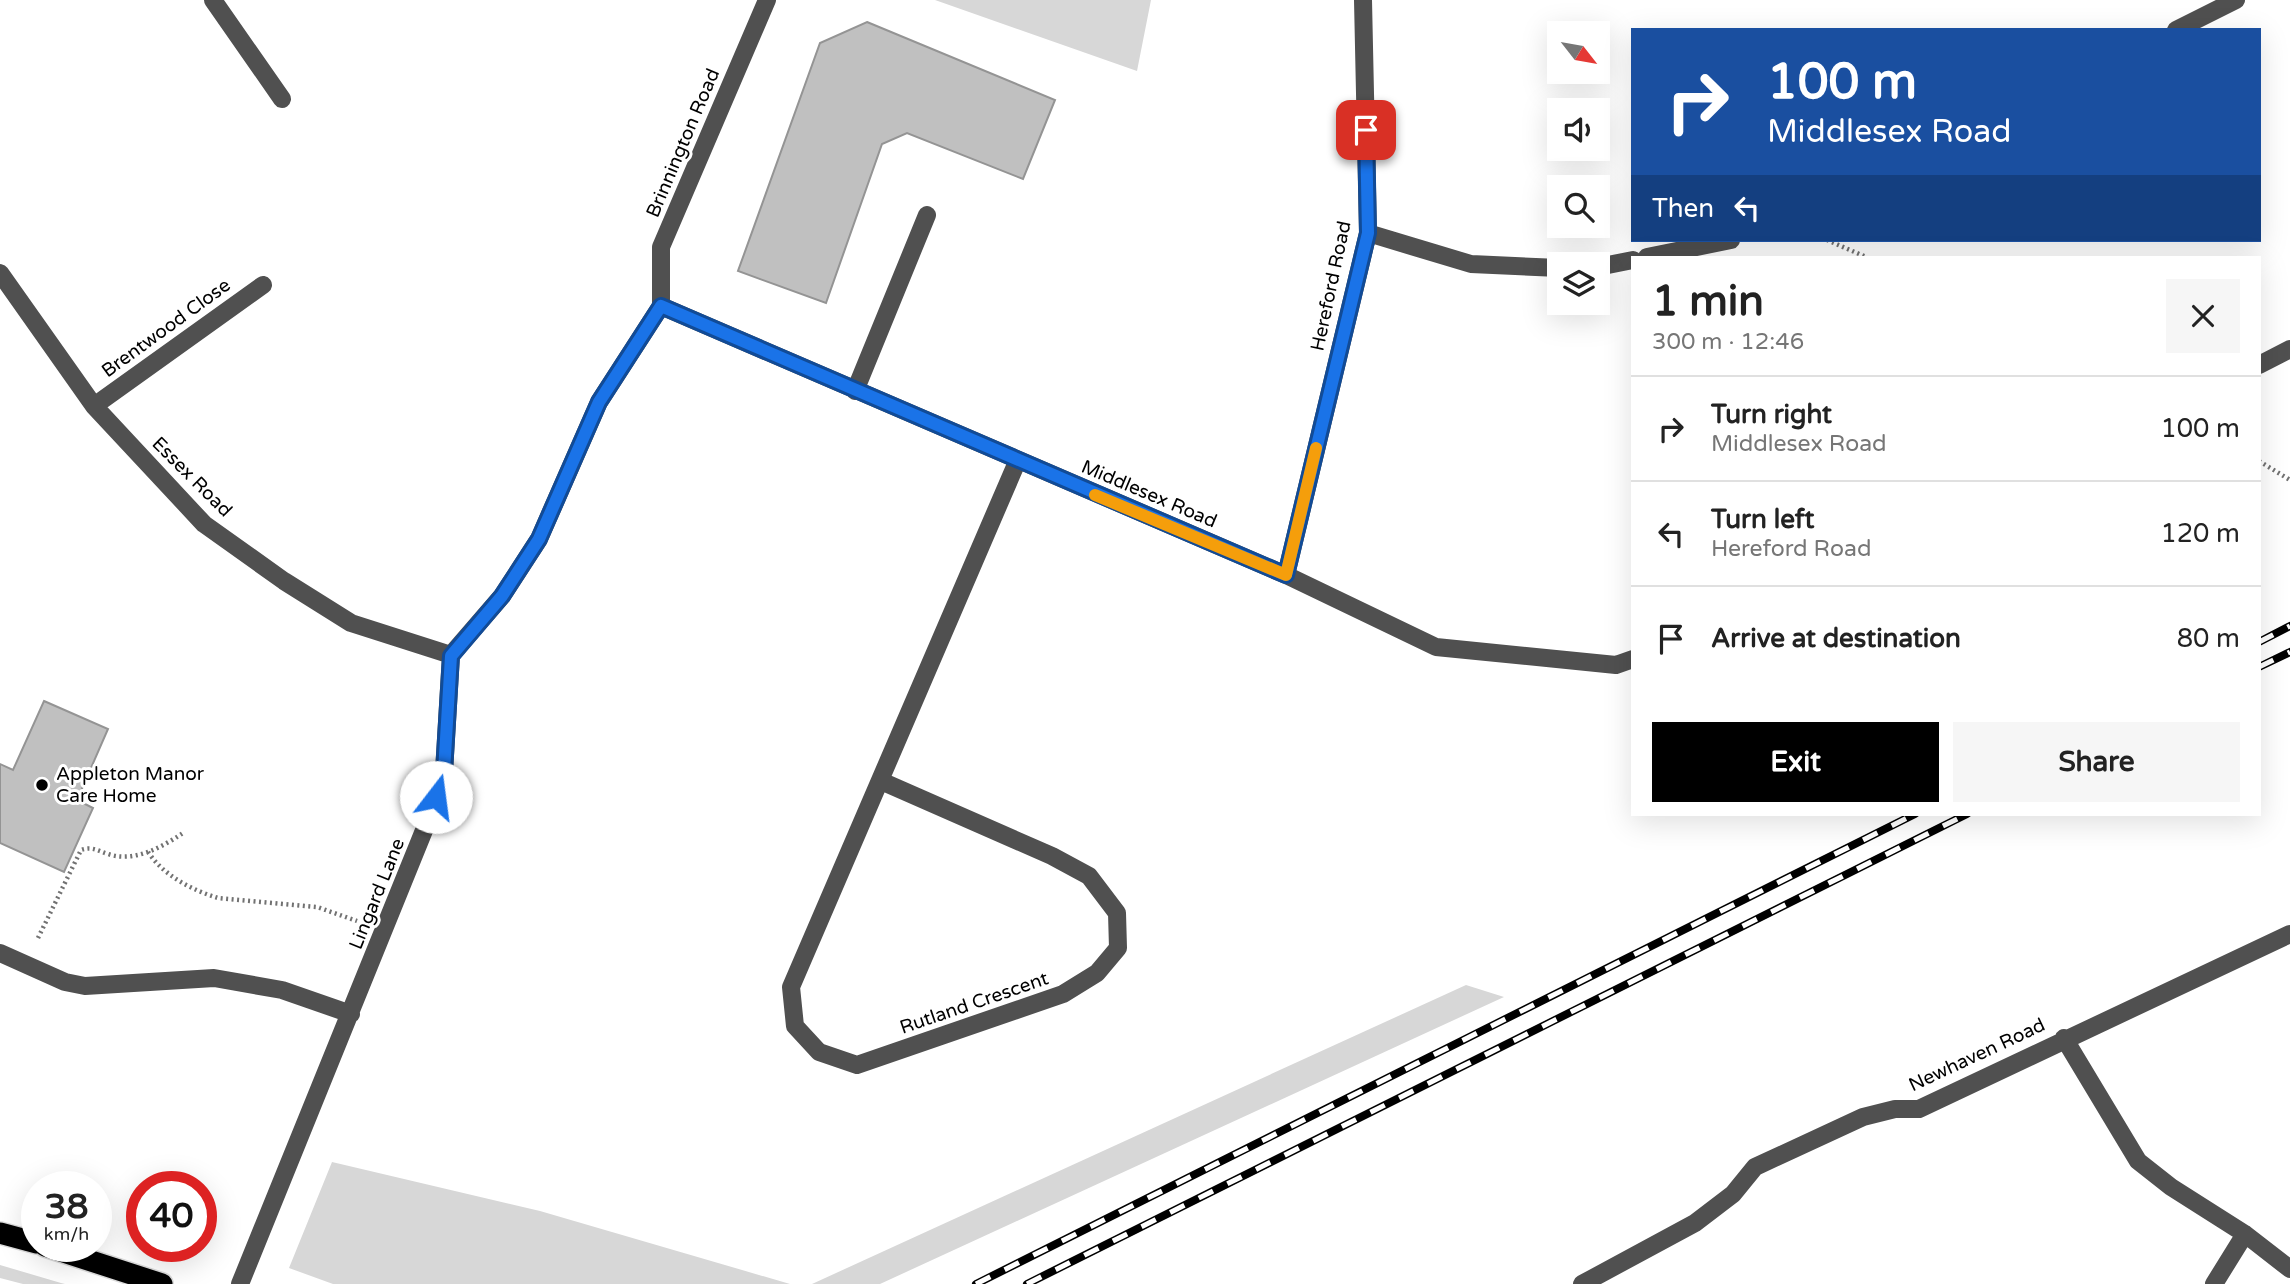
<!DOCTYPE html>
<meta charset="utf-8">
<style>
:root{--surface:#fff;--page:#f6f6f6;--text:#222;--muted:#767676;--line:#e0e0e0;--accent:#000}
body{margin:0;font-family:"Varela Round",sans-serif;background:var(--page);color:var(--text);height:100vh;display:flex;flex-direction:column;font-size:26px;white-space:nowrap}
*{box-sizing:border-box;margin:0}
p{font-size:23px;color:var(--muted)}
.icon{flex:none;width:38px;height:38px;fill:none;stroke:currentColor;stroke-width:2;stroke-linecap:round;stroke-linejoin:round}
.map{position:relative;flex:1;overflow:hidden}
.drawer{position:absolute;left:1631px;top:256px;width:630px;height:560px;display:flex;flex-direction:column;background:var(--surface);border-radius:0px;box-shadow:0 7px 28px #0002}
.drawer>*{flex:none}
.top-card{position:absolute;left:1631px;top:28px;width:630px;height:214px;border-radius:0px;box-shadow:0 7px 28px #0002;background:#1a4fa0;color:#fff;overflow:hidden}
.needle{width:46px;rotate:121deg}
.fabs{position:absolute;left:1547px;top:21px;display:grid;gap:14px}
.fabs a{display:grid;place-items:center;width:63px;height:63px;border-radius:0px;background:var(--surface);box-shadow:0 7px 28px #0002;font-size:35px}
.speed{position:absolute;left:21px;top:1171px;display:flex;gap:14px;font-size:35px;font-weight:700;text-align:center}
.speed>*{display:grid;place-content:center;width:91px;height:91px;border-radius:50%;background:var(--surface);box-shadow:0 7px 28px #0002;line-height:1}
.speed small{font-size:18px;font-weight:400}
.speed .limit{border:10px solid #d22;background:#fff;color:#111}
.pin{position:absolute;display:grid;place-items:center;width:60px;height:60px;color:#fff;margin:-30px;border-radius:14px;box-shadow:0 4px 10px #0006}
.me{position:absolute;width:77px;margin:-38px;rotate:15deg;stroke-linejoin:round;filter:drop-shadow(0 0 5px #0008)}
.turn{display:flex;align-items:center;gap:24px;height:147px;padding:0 21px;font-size:32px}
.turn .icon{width:91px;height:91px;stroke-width:2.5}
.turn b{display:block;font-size:49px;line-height:60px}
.then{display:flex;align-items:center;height:66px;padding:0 21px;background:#0003;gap:14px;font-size:26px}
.round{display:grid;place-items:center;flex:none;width:74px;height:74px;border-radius:0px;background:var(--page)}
.overview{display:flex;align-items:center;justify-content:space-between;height:119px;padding:0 21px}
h1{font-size:42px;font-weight:700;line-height:52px}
.action{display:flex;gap:14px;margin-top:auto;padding:14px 21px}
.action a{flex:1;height:80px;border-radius:0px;background:var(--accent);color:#fff;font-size:28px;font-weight:700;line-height:80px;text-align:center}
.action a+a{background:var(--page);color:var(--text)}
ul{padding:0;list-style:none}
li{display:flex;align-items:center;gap:21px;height:105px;padding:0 21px;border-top:2px solid var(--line)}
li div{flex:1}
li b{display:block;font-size:26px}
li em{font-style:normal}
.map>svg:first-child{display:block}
</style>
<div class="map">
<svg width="2290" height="1284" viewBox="0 0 2290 1284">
<rect width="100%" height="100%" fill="#fff"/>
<!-- green -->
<path fill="#d7d7d7" d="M935,0h216l-14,71z
M1466,985l38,12 -624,287h-68z
M332,1162l208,49 250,73h-457l-44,-16z
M0,1265l61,18 4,1h-42l-23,-6z"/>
<!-- building -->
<path fill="#c0c0c0" stroke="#949494" stroke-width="2" d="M867,22l188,78 -32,79 -116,-46 -25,11 -56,159 -88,-32 82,-228z
M44,701l64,28 -31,71 16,8 -29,64 -64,-29v-79l13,6z"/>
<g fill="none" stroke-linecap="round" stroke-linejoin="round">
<defs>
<path id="highway" d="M0,1233l37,10
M45,1246l117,38"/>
</defs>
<!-- highway casing -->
<use href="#highway" stroke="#dbdbdb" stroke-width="24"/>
<!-- path -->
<path stroke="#727272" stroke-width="4.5" stroke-dasharray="2 3.5" stroke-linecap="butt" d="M1827,240l39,17
M2259,461l31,19
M148,852c16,24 44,38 70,46l99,9 40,14
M38,938l43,-88c11,-4 17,1 27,4 26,9 54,-7 75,-21"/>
<!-- minor -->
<path stroke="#505050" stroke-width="18" d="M213,0l69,99
M2176,30l60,-30
M1368,233l103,31 88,4
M1647,257l84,-17
M1598,267l35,-7
M0,273l94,133 110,118 80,57 67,42 100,32
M661,306l625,269 150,72 180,18 17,-6
M661,306v-59l106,-247
M2259,365l31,-16
M855,391l72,-176
M94,406l169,-121
M1286,575l82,-342 -5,-233
M881,781l171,75 37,20 28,37 1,35 -21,25 -34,21 -206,71 -38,-13 -24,-26 -4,-39 226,-525
M0,953l65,29 20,4 129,-8 68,12 69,24
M2064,1038l74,123 33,26 74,47 45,35
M240,1284l187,-461 17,-51 7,-117 51,-59 37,-57 60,-137 62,-96
M1582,1284l113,-61 38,-29 22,-27 108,-50 32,-8h24l371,-175
M2214,1284l31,-50"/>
<!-- highway -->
<use href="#highway" stroke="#000" stroke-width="21"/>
<defs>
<path id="rail" d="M2259,642l31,-16
M2259,667l31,-15
M976,1284l939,-470
M1027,1284l940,-470"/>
</defs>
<!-- rail casing -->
<use href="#rail" stroke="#000" stroke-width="8"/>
<!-- rail -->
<use href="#rail" stroke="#fff" stroke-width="5" stroke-dasharray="16" stroke-linecap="butt"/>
</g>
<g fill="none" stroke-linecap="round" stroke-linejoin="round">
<defs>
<path id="route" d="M436,797l8,-25 7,-116 51,-60 37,-57 60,-137 62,-96 625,269 82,-342 -2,-103"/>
</defs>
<!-- route casing -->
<use href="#route" stroke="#114b97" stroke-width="18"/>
<!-- route -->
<use href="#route" stroke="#1a73e8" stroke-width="12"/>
<!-- slow -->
<path stroke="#f59e0b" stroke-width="12" d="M1095,495l191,80 30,-127"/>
</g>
<!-- markers -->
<circle fill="#000" stroke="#fff" stroke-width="2.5" cx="42" cy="785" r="7"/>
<g text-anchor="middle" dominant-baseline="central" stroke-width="6" stroke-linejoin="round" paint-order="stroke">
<!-- street labels -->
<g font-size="19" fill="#000" stroke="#fff">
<text transform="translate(683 143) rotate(-67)">Brinnington Road</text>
<text transform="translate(1331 286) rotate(-78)">Hereford Road</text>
<text transform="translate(166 328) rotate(-36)">Brentwood Close</text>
<text transform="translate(192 477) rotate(45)">Essex Road</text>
<text transform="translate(1149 494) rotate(23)">Middlesex Road</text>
<text transform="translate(377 894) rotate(-68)">Lingard Lane</text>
<text transform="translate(974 1003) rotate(-19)">Rutland Crescent</text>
<text transform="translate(1977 1055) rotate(-25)">Newhaven Road</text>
</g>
<!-- poi labels -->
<g font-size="19" fill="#000" stroke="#fff" text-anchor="start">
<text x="56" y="774">Appleton Manor<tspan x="56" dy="22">Care Home</tspan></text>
</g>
</g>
</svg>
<div class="fabs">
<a><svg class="needle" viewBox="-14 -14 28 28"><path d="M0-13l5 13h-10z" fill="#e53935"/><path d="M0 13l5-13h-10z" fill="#767676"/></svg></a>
<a><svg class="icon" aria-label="sound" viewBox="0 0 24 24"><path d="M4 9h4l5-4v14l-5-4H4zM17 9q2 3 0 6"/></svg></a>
<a><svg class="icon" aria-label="search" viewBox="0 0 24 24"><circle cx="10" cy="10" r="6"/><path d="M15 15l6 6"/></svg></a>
<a><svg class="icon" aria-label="layers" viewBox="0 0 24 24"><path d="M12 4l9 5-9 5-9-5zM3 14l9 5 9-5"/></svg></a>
</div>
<div class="speed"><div>38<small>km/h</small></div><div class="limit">40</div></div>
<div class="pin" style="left:1366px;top:130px;background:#d93025"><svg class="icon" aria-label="arrive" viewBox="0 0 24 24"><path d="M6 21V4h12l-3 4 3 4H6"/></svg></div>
<svg class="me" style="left:436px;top:797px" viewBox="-20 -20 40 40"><circle r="19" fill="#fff"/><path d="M0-13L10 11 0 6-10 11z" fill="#1a73e8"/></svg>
<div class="top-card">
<div class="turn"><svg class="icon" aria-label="right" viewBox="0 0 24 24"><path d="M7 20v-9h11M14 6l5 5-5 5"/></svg><div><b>100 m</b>Middlesex Road</div></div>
<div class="then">Then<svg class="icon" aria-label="left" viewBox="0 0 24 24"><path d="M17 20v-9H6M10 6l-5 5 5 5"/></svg></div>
</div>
<section class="drawer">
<div class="overview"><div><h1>1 min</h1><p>300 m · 12:46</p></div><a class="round"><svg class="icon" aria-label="close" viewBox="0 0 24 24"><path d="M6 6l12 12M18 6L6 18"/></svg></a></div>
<ul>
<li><svg class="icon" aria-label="right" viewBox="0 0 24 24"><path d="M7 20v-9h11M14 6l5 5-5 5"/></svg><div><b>Turn right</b><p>Middlesex Road</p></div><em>100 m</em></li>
<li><svg class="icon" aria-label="left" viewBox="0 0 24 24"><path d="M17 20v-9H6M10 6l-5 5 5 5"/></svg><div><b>Turn left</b><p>Hereford Road</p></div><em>120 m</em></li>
<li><svg class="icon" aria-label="arrive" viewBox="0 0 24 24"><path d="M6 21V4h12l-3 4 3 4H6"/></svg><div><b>Arrive at destination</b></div><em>80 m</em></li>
</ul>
<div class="action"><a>Exit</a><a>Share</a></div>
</section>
</div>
